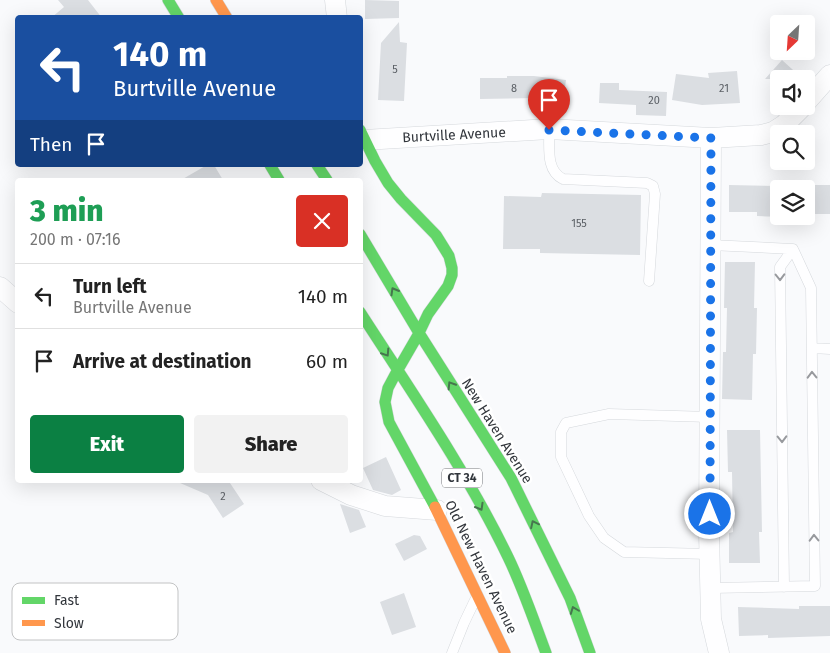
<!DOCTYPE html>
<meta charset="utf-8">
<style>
:root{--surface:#fff;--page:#f2f2f2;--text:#222;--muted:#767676;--line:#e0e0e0;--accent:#0b8043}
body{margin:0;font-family:"Fira Sans",sans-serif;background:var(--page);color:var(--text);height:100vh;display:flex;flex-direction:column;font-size:19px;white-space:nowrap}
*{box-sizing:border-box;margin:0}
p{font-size:16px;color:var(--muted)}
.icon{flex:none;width:28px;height:28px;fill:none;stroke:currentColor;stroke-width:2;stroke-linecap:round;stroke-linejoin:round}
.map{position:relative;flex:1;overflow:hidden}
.sheet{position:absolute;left:15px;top:178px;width:348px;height:305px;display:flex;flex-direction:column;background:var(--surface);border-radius:5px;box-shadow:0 5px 20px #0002}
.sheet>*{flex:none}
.hud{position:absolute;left:15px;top:15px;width:348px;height:152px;border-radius:5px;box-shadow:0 5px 20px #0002;background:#1a4fa0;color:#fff;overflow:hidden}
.needle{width:32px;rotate:205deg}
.fabs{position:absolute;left:770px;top:15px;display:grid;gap:10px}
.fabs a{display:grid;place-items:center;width:45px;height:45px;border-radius:5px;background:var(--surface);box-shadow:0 5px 20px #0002;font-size:25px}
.pin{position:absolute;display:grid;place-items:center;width:42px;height:42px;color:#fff;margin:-51px -21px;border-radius:50% 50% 50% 0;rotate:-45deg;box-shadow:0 0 5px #0007}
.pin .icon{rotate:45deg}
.me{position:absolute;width:55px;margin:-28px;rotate:0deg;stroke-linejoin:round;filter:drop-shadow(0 0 4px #0008)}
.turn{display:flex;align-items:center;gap:18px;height:105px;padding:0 15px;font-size:22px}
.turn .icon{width:65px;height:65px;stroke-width:2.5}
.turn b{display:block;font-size:35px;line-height:42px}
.then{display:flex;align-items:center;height:48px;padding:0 15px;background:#0003;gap:10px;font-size:19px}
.round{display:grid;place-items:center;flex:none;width:52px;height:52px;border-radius:5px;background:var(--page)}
.headline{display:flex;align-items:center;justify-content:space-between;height:85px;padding:0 15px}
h1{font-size:30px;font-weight:800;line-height:38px;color:#1e9e55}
.button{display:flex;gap:10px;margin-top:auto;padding:10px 15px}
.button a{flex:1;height:58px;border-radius:5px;background:var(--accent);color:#fff;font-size:20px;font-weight:800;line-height:58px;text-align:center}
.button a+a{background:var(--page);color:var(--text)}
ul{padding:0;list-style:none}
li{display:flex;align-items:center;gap:15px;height:65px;padding:0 15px;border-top:1px solid var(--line)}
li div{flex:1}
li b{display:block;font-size:19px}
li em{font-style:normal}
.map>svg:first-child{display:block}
</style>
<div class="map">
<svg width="830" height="653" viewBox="0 0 830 653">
<rect width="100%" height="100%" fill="#f9fafc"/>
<!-- building -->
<path fill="#dbdee2" d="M58,0h30l14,18h-51l13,-11z
M365,0l34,1v17l-34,1z
M399,22l1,20 7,1 -3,58 -26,-1 3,-57z
M782,60l21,19h-38z
M737,71l3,32 -38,2 -30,-5 4,-26 33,4 -1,-5z
M507,76h27l32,4 -3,22 -27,-4 -56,1v-21h27z
M600,83h19v7l48,2 -1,24 -30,-1v-10l-37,-2z
M207,165h7l9,15h-42z
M729,185l50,1v31l-22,-1v-4h-28z
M806,185h24v29h-24z
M542,193l99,2 -1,60 -100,-2v-4h-37l1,-53 37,1z
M725,262h30l-1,46h3l-1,46h-3l-1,46 -30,-1 1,-47h3l1,-44h-3z
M727,430h33l2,102h-3l1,31h-31v-30l4,-1 -1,-60h-4z
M386,457l15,33 -9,5 -19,-5 -10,-22z
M173,480h55l16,24 -21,14 -15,-23z
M340,504l19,6 7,17 -16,6z
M414,535l6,1 7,13 -23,12 -9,-17z
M404,593l12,34 -24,8 -12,-33z
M799,606h31v30l-62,2v-3l-29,1 -1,-29 61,2z"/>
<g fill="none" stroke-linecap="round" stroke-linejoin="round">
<defs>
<path id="lane" d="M549,129c1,17 -4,41 14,50l84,4 6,3 2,8 -6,87
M710,245l83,4
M812,348l18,1
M710,417l-101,-3 -43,9 -5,9v25l28,59 15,22 20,14 86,2
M711,588l104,-2 -4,-298 -18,-39 -13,18 4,320
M452,653l12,-30 11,-23"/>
<path id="street" d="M335,0l2,18
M806,102l24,-27
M711,138l-2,395 2,86 8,34
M364,140l185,-11 162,9 50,-3 12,-3 11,-7 19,-19
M0,287l18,16
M321,480l30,15 34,11 52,4"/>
<path id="fast" d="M168,0l11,18
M360,130l15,31 13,22 13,16 35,36 13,21 3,12v7l-4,11 -20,28 -10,21 -22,38 -8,15 -3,14 4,20 46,85
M270,165l9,15
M317,165l10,15
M360,234l59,99 92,145 59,120 20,55
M360,312c51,79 107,160 148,245 15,31 26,64 38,96"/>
<path id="slow" d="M216,0l11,18
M435,507l70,146"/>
</defs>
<!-- lane casing -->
<use href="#lane" stroke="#d5d8dc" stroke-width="11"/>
<!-- street casing -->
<use href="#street" stroke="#d5d8dc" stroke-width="21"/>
<!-- fast casing -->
<use href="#fast" stroke="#d5d8dc" stroke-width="12"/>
<!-- slow casing -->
<use href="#slow" stroke="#d5d8dc" stroke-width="12"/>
<!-- lane -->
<use href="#lane" stroke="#fefeff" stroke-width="10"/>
<!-- street -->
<use href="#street" stroke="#fefeff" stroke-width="20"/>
<!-- fast -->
<use href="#fast" stroke="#63d668" stroke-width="11"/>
<!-- slow -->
<use href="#slow" stroke="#ff974d" stroke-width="11"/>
</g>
<!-- one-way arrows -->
<defs><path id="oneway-chevron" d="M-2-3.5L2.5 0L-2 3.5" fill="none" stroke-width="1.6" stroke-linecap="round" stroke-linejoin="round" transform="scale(1.25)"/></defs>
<g stroke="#989a9e">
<use href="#oneway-chevron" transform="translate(780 277) rotate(89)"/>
<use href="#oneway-chevron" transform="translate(812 375) rotate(-91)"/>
<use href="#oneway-chevron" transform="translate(782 439) rotate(89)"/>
<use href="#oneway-chevron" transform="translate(814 538) rotate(-91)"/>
</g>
<g stroke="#46764e">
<use href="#oneway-chevron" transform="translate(394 291) rotate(-120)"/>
<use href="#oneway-chevron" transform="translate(386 353) rotate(57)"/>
<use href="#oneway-chevron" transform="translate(451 385) rotate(-122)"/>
<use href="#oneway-chevron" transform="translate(480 507) rotate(60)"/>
<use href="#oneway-chevron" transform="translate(534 524) rotate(-116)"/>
<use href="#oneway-chevron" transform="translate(574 610) rotate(-111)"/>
</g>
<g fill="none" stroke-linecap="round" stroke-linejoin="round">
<!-- route -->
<path stroke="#1a73e8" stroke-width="9" stroke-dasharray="0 16.2" d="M549,130l162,8 -1,376"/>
</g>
<g text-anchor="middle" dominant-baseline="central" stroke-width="5" stroke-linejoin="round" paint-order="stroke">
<!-- number labels -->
<g font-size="11" fill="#5c6066">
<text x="395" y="69">5</text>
<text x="514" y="88">8</text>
<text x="724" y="88">21</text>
<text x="654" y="100">20</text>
<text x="579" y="223">155</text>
<text x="223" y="496">2</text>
</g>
<!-- shield labels -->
<rect fill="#fff" stroke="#707276" stroke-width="1" x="442" y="468.5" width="40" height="19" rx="4"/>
<g font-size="12" font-weight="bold" fill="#32363c">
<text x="462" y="478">CT 34</text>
</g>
<!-- street labels -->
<g font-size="14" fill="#32363c" stroke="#fff">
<text transform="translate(454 135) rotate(-3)">Burtville Avenue</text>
<text transform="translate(497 431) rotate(58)">New Haven Avenue</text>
<text transform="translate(481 567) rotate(64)">Old New Haven Avenue</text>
</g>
</g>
<!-- legend -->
<rect x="12" y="583" width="166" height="57" rx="8" fill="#fff" stroke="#c2c3c4" stroke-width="1"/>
<rect x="22" y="597" width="23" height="7" fill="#63d668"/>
<rect x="22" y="620" width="23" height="6" fill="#ff974d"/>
<g font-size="14" fill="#32363c">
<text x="54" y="605">Fast</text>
<text x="54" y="628">Slow</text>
</g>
</svg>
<div class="fabs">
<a><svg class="needle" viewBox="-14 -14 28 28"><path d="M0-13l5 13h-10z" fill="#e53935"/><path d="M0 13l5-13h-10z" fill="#767676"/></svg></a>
<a><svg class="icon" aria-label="sound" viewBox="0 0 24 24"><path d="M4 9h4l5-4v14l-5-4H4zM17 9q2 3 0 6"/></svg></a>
<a><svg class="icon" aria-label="search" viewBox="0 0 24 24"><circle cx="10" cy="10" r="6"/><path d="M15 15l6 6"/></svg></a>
<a><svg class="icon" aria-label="layers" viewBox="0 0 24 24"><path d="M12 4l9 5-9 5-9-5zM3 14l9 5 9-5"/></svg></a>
</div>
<div class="pin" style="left:549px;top:130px;background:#d93025"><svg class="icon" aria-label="arrive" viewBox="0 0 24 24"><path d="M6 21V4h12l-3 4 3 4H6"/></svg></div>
<svg class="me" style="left:710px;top:514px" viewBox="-20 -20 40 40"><circle r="17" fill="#1a73e8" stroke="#fff" stroke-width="3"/><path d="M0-11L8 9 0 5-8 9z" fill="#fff"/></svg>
<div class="hud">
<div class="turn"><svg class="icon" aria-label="left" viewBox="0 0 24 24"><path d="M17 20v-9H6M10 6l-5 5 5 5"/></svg><div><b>140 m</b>Burtville Avenue</div></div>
<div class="then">Then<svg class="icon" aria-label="arrive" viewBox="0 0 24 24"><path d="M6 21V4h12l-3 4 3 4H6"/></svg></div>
</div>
<section class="sheet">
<div class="headline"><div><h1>3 min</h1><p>200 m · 07:16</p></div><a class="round" style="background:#d93025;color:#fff"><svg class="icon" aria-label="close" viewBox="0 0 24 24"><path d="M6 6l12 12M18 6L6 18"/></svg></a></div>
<ul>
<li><svg class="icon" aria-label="left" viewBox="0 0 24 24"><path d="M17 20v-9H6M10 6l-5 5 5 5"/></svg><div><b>Turn left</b><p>Burtville Avenue</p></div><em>140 m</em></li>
<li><svg class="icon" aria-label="arrive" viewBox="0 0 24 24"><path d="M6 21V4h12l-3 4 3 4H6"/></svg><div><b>Arrive at destination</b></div><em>60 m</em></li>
</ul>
<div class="button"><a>Exit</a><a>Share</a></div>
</section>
</div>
